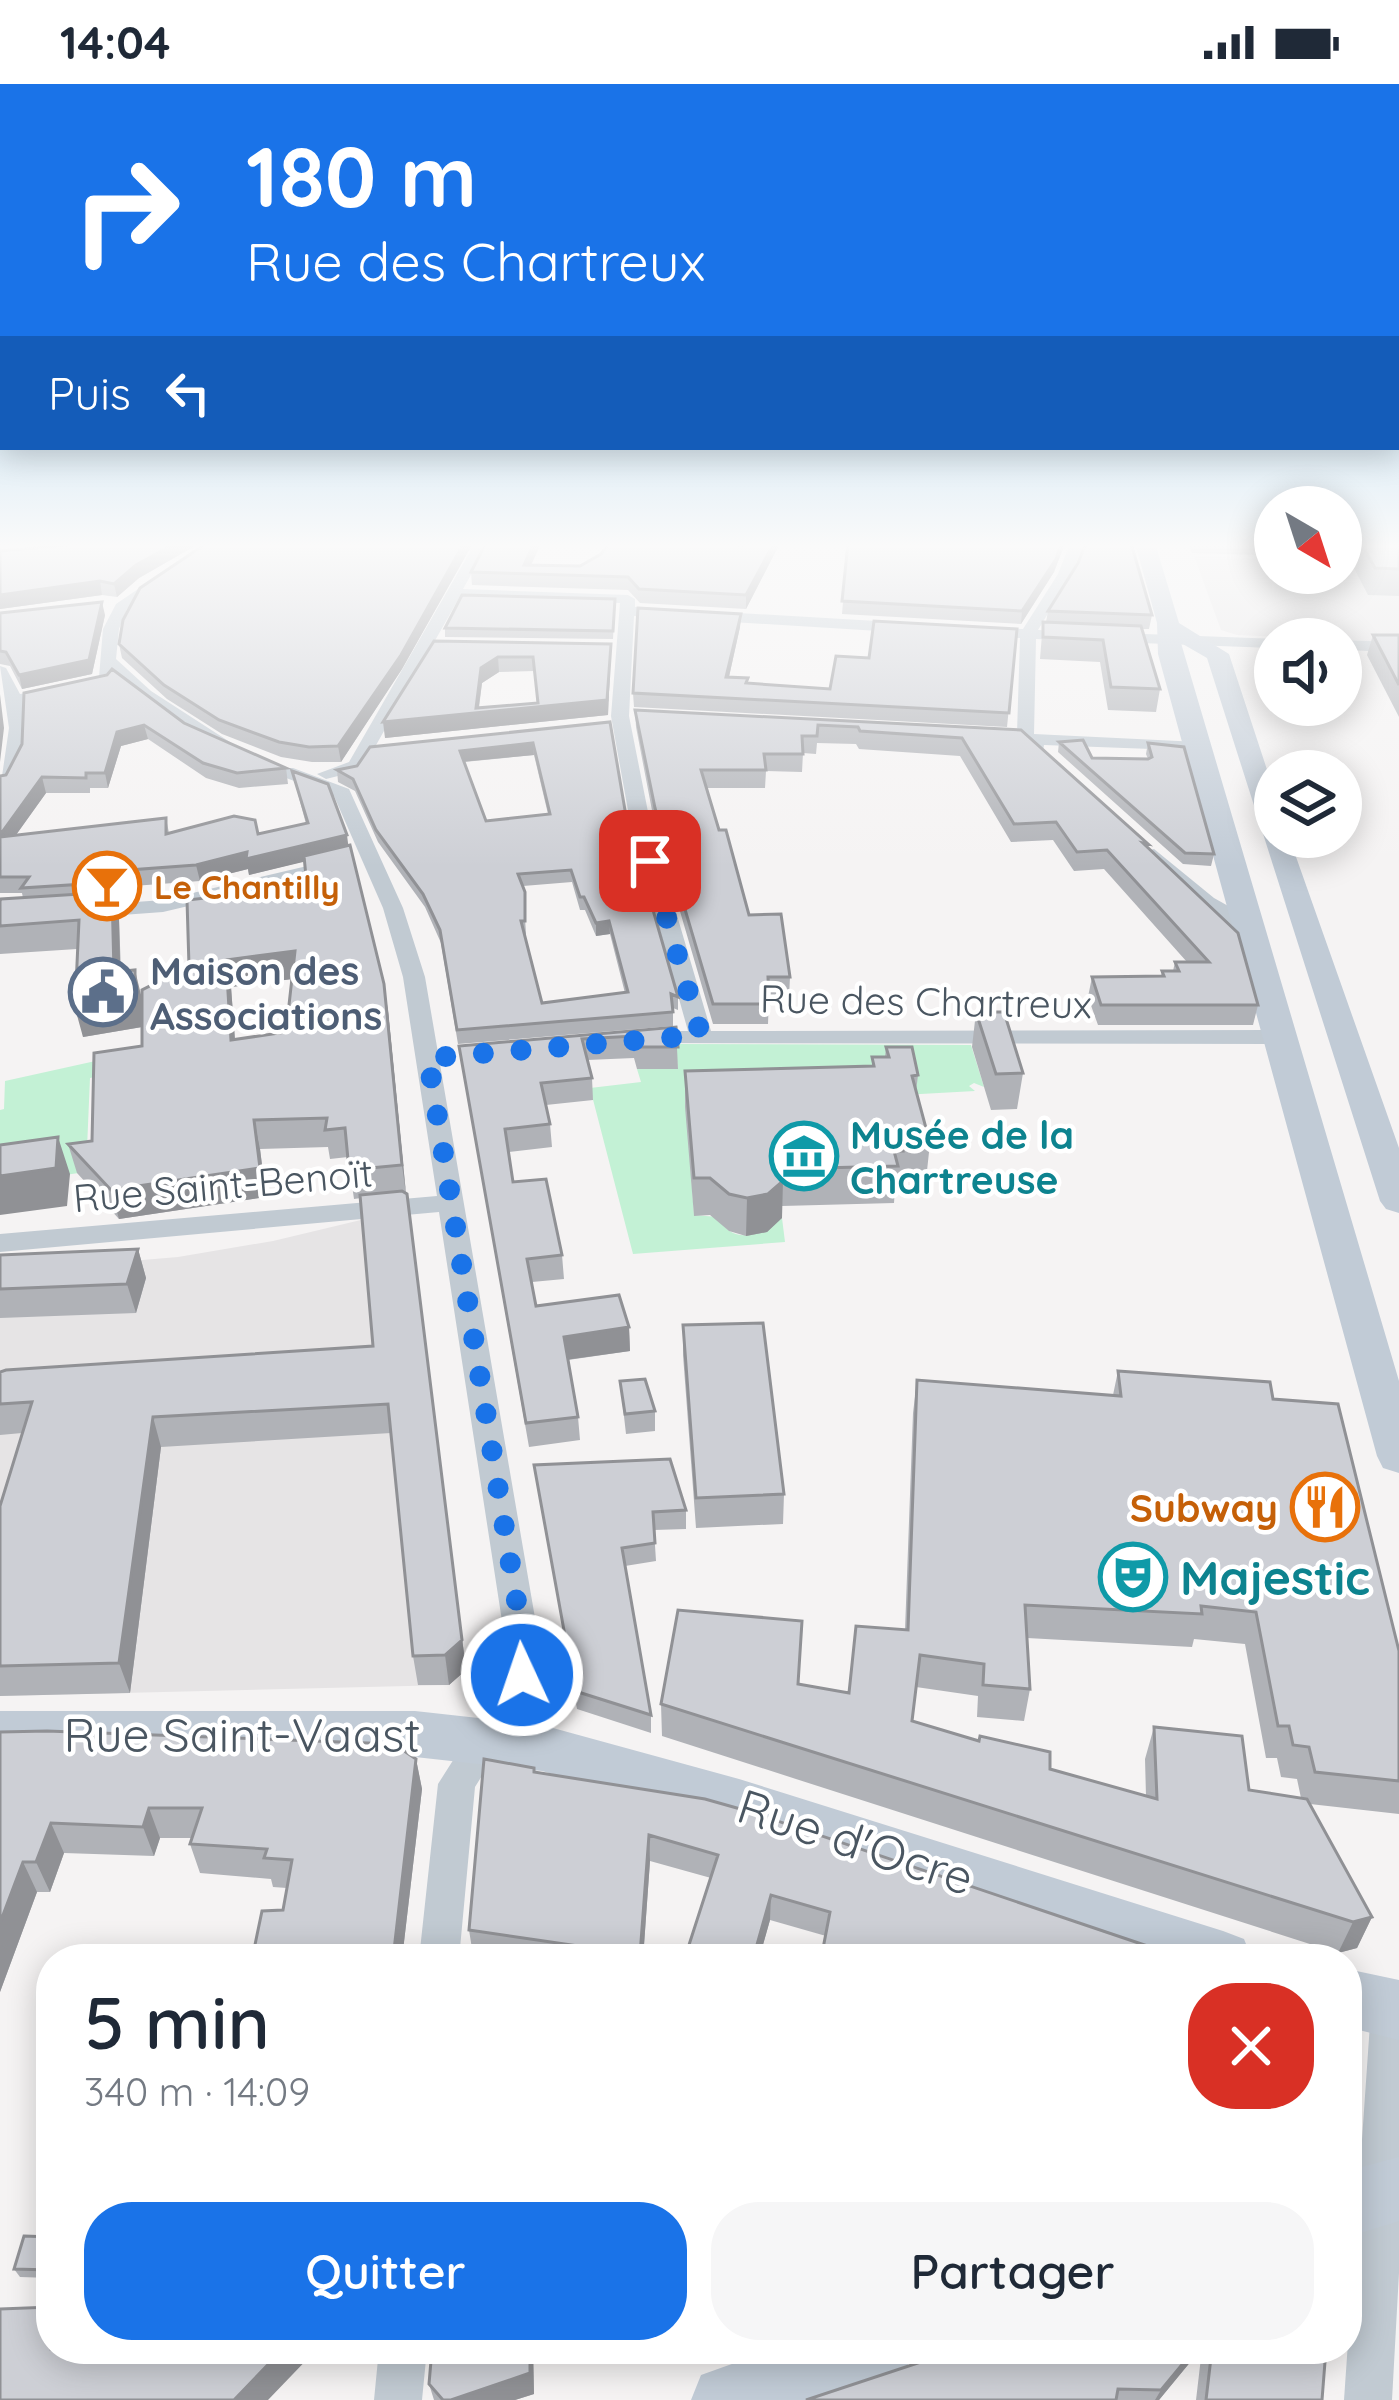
<!DOCTYPE html>
<html lang="fr">
<meta charset="utf-8">
<style>
:root{--surface:#fff;--page:#f6f6f7;--text:#1f2937;--muted:#747a83;--accent:#1a73e8}
body{margin:0;font-family:Quicksand,sans-serif;background:var(--page);color:var(--text);height:100vh;display:flex;flex-direction:column;font-size:45px;white-space:nowrap}
*{box-sizing:border-box;margin:0}
p{font-size:39px;color:var(--muted)}
.icon{flex:none;width:66px;height:66px;fill:none;stroke:currentColor;stroke-width:2;stroke-linecap:round;stroke-linejoin:round}
.map{position:relative;flex:1;overflow:hidden}
.panel{position:absolute;left:36px;top:1860px;width:1326px;height:420px;display:flex;flex-direction:column;background:var(--surface);border-radius:48px;box-shadow:0 6px 30px #0003}
.panel>*{flex:none}
.guide{position:absolute;left:0px;top:0px;width:1401px;height:366px;box-shadow:0 6px 30px #0003;background:#1a73e8;color:#fff;overflow:hidden}
.needle{width:78px;rotate:141deg}
.buttons{position:absolute;left:1254px;top:402px;display:grid;gap:24px}
.buttons a{display:grid;place-items:center;width:108px;height:108px;border-radius:50%;background:var(--surface);box-shadow:0 6px 30px #0003;font-size:60px}
.pin{position:absolute;display:grid;place-items:center;width:102px;height:102px;color:#fff;margin:-51px;border-radius:24px;box-shadow:0 6px 18px #0006}
.me{position:absolute;width:132px;margin:-66px;rotate:357deg;stroke-linejoin:round;filter:drop-shadow(0 0 9px #0008)}
.turn{display:flex;align-items:center;gap:42px;height:252px;padding:0 48px;font-size:54px}
.turn .icon{width:156px;height:156px;stroke-width:2.5}
.turn b{display:block;font-size:84px;line-height:102px}
.then{display:flex;align-items:center;height:114px;padding:0 48px;background:#0003;gap:24px;font-size:45px}
.round{display:grid;place-items:center;flex:none;width:126px;height:126px;border-radius:48px;background:var(--page)}
.headline{display:flex;align-items:center;justify-content:space-between;height:204px;padding:0 48px}
h1{font-size:72px;font-weight:600;line-height:90px}
.primary-button{display:flex;gap:24px;margin-top:auto;padding:24px 48px}
.primary-button a{flex:1;height:138px;border-radius:48px;background:var(--accent);color:#fff;font-size:48px;font-weight:600;line-height:138px;text-align:center}
.primary-button a+a{background:var(--page);color:var(--text)}
.status{display:flex;justify-content:space-between;align-items:center;height:84px;padding:0 60px;background:var(--surface);direction:ltr}
.status svg{height:33px;fill:currentColor}
.map>svg:first-child{display:block}
</style>
<div class="status"><b>14:04</b><svg viewBox="0 0 49 12"><path d="M0 12V9h3v3zM5 12V6h3v6zM10 12V3h3v9zM15 12V0h3v12zM26 1h20v11H26zM47 4h2v5h-2z"/></svg></div>
<div class="map">
<svg width="1399" height="2316" viewBox="0 0 1399 2316">
<rect width="100%" height="100%" fill="#f5f3f3"/>
<!-- education -->
<path fill="#e6e4e5" d="M1341,459h58v99l-162,-7 -16,-5 -27,-74 81,3v14h66z
M365,1135l46,3 55,448 -17,15 -449,11v-424l178,-15 95,-16z"/>
<!-- green -->
<path fill="#c3f1d5" d="M675,960l296,1 13,42 -10,-4 -5,3 6,5 -289,16 8,108 24,2c14,29 44,19 64,1l3,24 -152,12 -43,-166 51,-6 -4,-13h41z
M100,976l-1,16 -9,2 -4,94 -86,12v-74l4,-1 1,-28z"/>
<g fill="none" stroke-linecap="round" stroke-linejoin="round">
<!-- street -->
<path fill="#c1cad2" fill-rule="evenodd" d="M206,459h16l-95,66 -8,20 -3,30 35,32 82,53 3,4 -9,5 -88,-54 -24,-23 -8,6 -8,-5 4,-48 13,-25z
M475,459h14l-26,46 165,6 7,4v8l276,16 8,5 -8,5 -277,-17 -5,100 22,111 60,204 570,-1 12,7 -12,7 -647,-1 -4,-5 12,-7h46l-57,-204 -20,-111 9,-113 -161,-5 -97,172 -36,9 -9,-5 32,-12z
M1070,459h14l-12,31 -34,56 240,9 -3,9 -239,-9 -2,95 165,8 6,1v8l-161,-6 -1,7 -6,1 -16,-9 -28,-2 -9,-5 9,-5 24,1 3,-95 -41,-1 -8,-5 8,-5 44,2 35,-55z
M1341,556l58,2v10l-58,-2z
M0,582l6,2 14,26 40,-6 8,5 -45,11c7,32 2,57 -17,84l-6,2 9,-62z
M281,684h12l56,21 54,119 22,69 115,670 -6,45 -59,95 -16,172h-40l19,-175 61,-96 7,-41 -67,-435 -439,40v-18l437,-38 -34,-219 -20,-69 -49,-112 -53,-20z
M1154,765l60,49 41,23v8c-34,5 -83,-47 -108,-70v-8z
M337,775l10,6 -3,4 -181,43 -82,6 -10,-6 10,-6 82,-6z
M1392,1905l7,2v282l-7,127h-48l27,-391 6,-14z
M379,2265h48l-5,51h-48z"/>
<!-- secondary -->
<path fill="#c1cbd6" fill-rule="evenodd" d="M1135,459h20l24,80 50,31 46,140v43h14l110,311v65l-13,-4 -6,-8 -173,-543 -26,-15 218,738v92l-16,-5 -6,-12 -219,-802 -1,-31z
M0,1627h415l127,14 197,54 484,152 21,8 8,20h-114l-399,-132 -197,-56 -127,-14h-415z
M1347,1885l52,11v60l-52,-13z
M1399,2073v64l-52,16v-66z
M774,2265h141l-11,24 -73,27h-140l10,-25z"/>
</g>
<!-- wall -->
<path fill="#b0b2b7" fill-rule="evenodd" d="M88,459h112l-61,35 -22,19 -15,-2 -102,14v-58z
M207,459h266l-71,126 -61,93h-29l-31,-5 -59,-23 -55,-35 -45,-41 -3,-14z
M486,459h55l-10,22 49,1 162,-21 38,-2 -34,66 -106,-6 -12,-13 -156,-5 -1,-13z
M848,459h217l-11,29 -33,52 -179,-10z
M1188,459h68v1l-2,11 -62,-2z
M1341,459h58v53l-31,-1z
M1078,479l74,52 -3,14h-7l18,60 -4,23 -48,-2 -8,-48 -60,-3 3,-37h3l2,-11z
M615,515l-2,40 -168,-2v-9z
M0,529l105,2 -13,59 -70,15 -12,-23 -10,-2z
M741,530l-1,13 -11,50 19,6 82,6 39,-31 148,-29 -10,98 -373,-20 -1,-14z
M1373,551h26v82l-32,-62z
M434,557l177,3 -3,71 -223,23zM534,587l3,32 -58,5 3,-25 17,-11z
M24,609l160,30 102,45 2,16 -49,4 -33,-10 -58,-39 -27,7 -13,42h-18v5h-44l-30,42 150,-17 3,15 89,1 48,-10 -14,-53 56,75 40,165 18,182 60,477 -17,15h-31l-5,-29 -22,-223 -230,14 -31,246 -130,3v-190l22,-73 -22,2v-63l373,-26 -12,-148 -7,1 -6,-42 -18,2 -2,-12 -68,2 6,48 -147,22 -42,-46 -9,-29 24,-3 50,-95v-19l-59,10 -6,-88 -77,5v-53l23,-3 -1,-5h-22v-117l6,-1 16,-31zM305,777l2,26 -118,79 -47,30 -21,-24 -2,-53 -5,-20 6,-1v-11l80,-6 48,-12 1,6zM292,895l-6,53 -51,7 -4,-52z
M635,626l386,20 127,114 -1,3 111,158 -5,20h-155l-10,-28 4,-20 69,-1 1,-5h11l2,-9h12l-83,-93 -30,2 -21,-31 -42,2 -51,-86 -101,-7 -3,-5 -39,-1 -1,11 -13,-1 -1,19 -36,-1 -1,17h-59l43,127 41,62 -1,20h-20l-1,27h-55l-58,-198 -19,-99z
M610,638l16,94 52,181v13l-5,-2v18l-215,18 -17,-101 -16,-36 -47,-65 -23,-51 -17,-9 -1,-12zM534,671l14,59 -62,7 -22,-59zM572,798l8,28h5l11,26 14,-2 15,59 -83,10 -18,-69h2l-3,-48z
M1059,658l33,16 56,1 -2,-5 2,-11 66,111 -3,12 -28,-2 -125,-112z
M976,928l47,61 -6,36 -26,1 -19,-63z
M676,943l2,42h-41l-3,-11 -47,2 5,18 1,22 -47,5 4,19 2,23 -43,5 4,30 49,73 2,24 -32,3 4,24 93,21 1,24 -62,9 10,57 2,23 -51,7 -70,-401z
M886,963l32,28 -2,17 14,51 -4,37 -26,1 -1,7h-4l-1,15 -112,3v12l-15,14 -21,4 -17,-5 -19,-16 -16,1 -9,-109v-36l187,-5v-9h13z
M138,1165l8,29 -10,35 -136,5v-63z
M683,1241l101,169 -1,30 -87,4 -13,-173z
M1118,1287l155,28 126,252v163l-89,-10 62,113 -15,31 -19,5 -676,-217 -1,-32 137,-20 51,9 56,-63 8,-217 4,-33 196,15zM1027,1554l165,9 2,-8 51,5 21,114h11l4,19 16,2 4,19 -52,-8 -95,-63 -9,32 1,37 -96,-27 -138,-48 4,-34 62,9 -1,21 47,4 6,-32z
M620,1297l35,30v20l-29,3z
M534,1381l152,45v19l-32,1 2,31 -31,5 26,149v18l-74,-24z
M0,1648l416,27 6,30 -20,170h-150l31,-49 4,-22 -14,-1 -2,-8 -71,-6 -10,-29 2,-6h-32l-6,18 -90,-3 -14,39h-13l-37,100z
M535,1688l651,187 -360,-23 -56,-16 -11,39h-73l25,-81 -61,-17 -7,98h-140l-30,-4 -4,-25z
M51,2153v41l-31,-1 -6,-8z
M432,2265h101l1,45 -19,6h-81l-5,-16z
M960,2265h241l-42,51h-353z
M1202,2265h124l-4,51h-126z"/>
<!-- shaded-wall -->
<path fill="#909195" d="M176,459h24l-61,35 -22,19 -3,-13 22,-19z
M464,459h9l-71,126 -61,93 -3,-16z
M534,459h7l-14,31 -3,-9z
M774,459h6l-34,66v-14z
M1062,459h3l-11,29 -33,52 1,-13z
M100,497l2,14 -102,14v-14z
M102,518l3,13 -13,59 -70,15 -3,-14z
M741,530l-1,13 -14,63v-13z
M611,560l-3,71 -223,23 -2,-16 93,-14 5,-40 17,-11 1,15 -17,11 -4,29 129,-12z
M0,610l4,34 -4,34z
M144,641l4,14 -27,7 -13,42 -3,-15 12,-41z
M533,659l1,12 -73,7 -1,-11z
M42,693l4,16 -43,60 -3,-18z
M347,751l2,16 -100,24 -1,-6 -48,12 -4,-16 51,-13z
M112,808l7,27 2,81 14,-30 7,29v28l-59,10 -8,-29 39,-36z
M609,837l1,13 -14,2v-13z
M295,867l5,27 -69,9 6,81 -6,-28 -5,-80z
M384,900l4,27 18,183 -4,-29z
M254,1036l6,29 6,48 -147,22 -8,-29z
M58,1053l12,37 -3,32 -67,9v-39z
M783,1097l-1,37 -15,14 -21,4 1,-38z
M407,1110l59,476 -17,15 -4,-30z
M138,1165l8,29 -10,35 -9,-29z
M629,1243l1,24 -65,9 -1,-23z
M153,1333l8,30 -31,246 -11,-30z
M416,1675l6,30 -20,170h-9z
M149,1724l11,30 -6,18 -11,-29z
M51,1739l13,30 -14,39 -14,-30z
M649,1751l1,26 -7,98h-2z
M23,1778l14,30 -37,100v-69z
M771,1811l-1,25 -11,39h-6z
M1372,1833l-15,31 -19,5 15,-31z
M283,2265h34l-49,51h-34z
M530,2265h3l1,45 -19,6h-64z
M1195,2265h6l-42,51h-4l6,-10z"/>
<!-- building -->
<path fill="#cdcfd5" stroke="#909195" stroke-width="3" fill-rule="evenodd" d="M88,459h88l-40,22 -22,19 -14,-3 -100,14v-44z
M207,459h257l-63,112 -63,91 -29,1 -30,-5 -60,-22 -55,-35 -45,-41 4,-24 17,-32z
M486,459h48l-10,22 56,1 21,-12 8,-11h84l49,2 1,-2h31l-28,52 -107,-6 -11,-12 -157,-5z
M848,459h214l-6,16 -34,52 -180,-10z
M1086,459h45l21,72 -104,-4 30,-48z
M1361,459h38v26l-24,-1z
M462,511l153,4 -2,32 -168,-3z
M102,518l-13,58 -70,15 -13,-23 -6,-1v-38z
M638,524l103,6 -15,63 22,1 -2,5 84,6 6,-33 33,2 5,-37 143,8 -8,84 -376,-20z
M1043,538l98,4 19,63 -49,-2 -8,-47 -60,-3z
M1373,551h26v50z
M434,557l177,3 -4,56 -224,22zM498,573h35l5,46 -62,5 5,-40z
M112,585l72,54 102,45 -49,5 -34,-10 -59,-38 -27,7 -12,41h-19v5l-44,-1 -42,58v-59l6,-1 16,-31 2,-51 83,-18z
M635,626l386,20 127,114 -5,-1 95,90 20,72h-157l-9,-28 72,-1 -2,-5h17l-4,-9h34l-102,-112 -30,2 -21,-30 -42,2 -52,-86 -102,-7 -2,-4 -40,-2 -1,11h-15l1,18h-39l2,16h-65l18,60h7l23,85 32,-1 9,63h-22l1,27h-56l-58,-196z
M610,638l16,94 52,181 -7,-3 2,18 -216,18 -17,-100 -17,-36 -47,-64 -23,-51 -16,-9 20,-4 13,-19zM533,659l17,71 -64,7 -26,-70zM571,786l9,27h4l12,26 13,-2 19,71 -86,11 -21,-82h4v-29l-7,-18z
M1083,656l9,18 56,1 4,-2 -4,-14 36,4 30,107 -29,-1 -126,-111z
M292,687l36,13 19,51 -101,24 1,-7 -51,13 -80,6v11l-95,6 8,-11h-29v-40l166,-19v16l68,-18 21,4 3,14 50,-11z
M350,761l34,139 18,181 -53,5 -4,-42 -20,2 2,-12 -73,2 6,48 -149,22 -43,-46 24,-3 2,-88 48,-7v-56l47,-24 -2,-66 120,-13 -3,-31zM295,867l-9,81 -55,8 -5,-80z
M112,808l2,80 21,-2v28l-60,10 4,-88 -79,6v-25l1,-2z
M976,928h28l19,61 -27,1z
M676,943l2,20h-42l-2,-11 -52,3 10,39 -51,5 9,41 -45,5 8,53 33,-3 16,76 -35,4 9,47 83,-11 10,32 -65,10 14,80 -52,6 -67,-377z
M886,963h26l6,28 -6,1 18,67 -28,1 1,7h-9l4,15 -116,3 1,12 -15,13 -21,4 -18,-4 -19,-16h-16l-9,-107 189,-5 -2,-9h17z
M58,1053l-2,31 -56,8v-31z
M402,1107l5,3 55,446 -17,15 -32,1 -25,-252 -235,13 -34,246 -119,3v-160l32,-104 -32,2v-32l6,-2 367,-24 -13,-151z
M138,1165l-11,35 -127,5v-34z
M763,1239l21,171 -88,4 -13,-173z
M1118,1287l152,11 3,17 65,5 61,247v130l-84,-9 -6,-25 -16,-2 -4,-19h-11l-22,-114 -55,-6 1,8 -177,-9 5,84 -47,-4 1,-21 -64,-9 -8,66 67,20 1,-5 70,16v17l107,30 -3,-72 88,9 7,54 58,9 65,118 -19,5 -692,-218 17,-94 124,11 -4,63 51,9 7,-67 52,4 9,-250 204,16z
M645,1295l10,32 -30,3 -5,-33z
M670,1375l16,51 -33,2 2,31 -33,5 29,167 -76,-24 -41,-226z
M47,1647l347,13 22,15 -23,200h-141l10,-48 21,-1 9,-50 -28,-2 3,-9 -77,-5 12,-36h-53l-6,19 -92,-4 -15,39h-13l-23,61v-191z
M484,1675l50,9v4l171,27 46,13 435,147h-365l9,-47 -59,-17 -18,64h-67l1,-8 31,-96 -69,-20 -9,120 -171,-25z
M24,2152l27,1v33l-37,-1z
M51,2223v42h232l-49,51h-234v-91z
M432,2265h98v24l-79,27h-8l-14,-16z
M960,2265h235l-34,41 -43,-1 -2,11h-310z
M1212,2265h114l-4,51h-116z"/>
<!-- sky -->
<linearGradient id="sky" x2="0" y2="1"><stop stop-color="#85c3ea"/><stop offset="0.59" stop-color="#fafafa"/><stop offset="1" stop-color="#fafafa" stop-opacity="0"/></linearGradient>
<rect width="1399" height="783" fill="url(#sky)"/>
<g fill="none" stroke-linecap="round" stroke-linejoin="round">
<!-- route -->
<path stroke="#1a73e8" stroke-width="21" stroke-dasharray="0 37.8" d="M522,1591l2,-28 -96,-589 273,-23 -51,-174"/>
</g>
<!-- icons -->
<defs>
<symbol id="bar-ring" viewBox="-11 -11 22 22"><circle r="9.5" fill="#fff" stroke="#e8710a" stroke-width="1.5"/><path d="M-6-5H6L.8 .8V4.5H3.5V6h-7V4.5H-.8V.8Z" fill="#e8710a"/></symbol>
<symbol id="civic-ring" viewBox="-11 -11 22 22"><circle r="9.5" fill="#fff" stroke="#5c6f8a" stroke-width="1.5"/><path d="M-.6-6.5H3V-4.5H.6V-3L4-1V1h2V6H-6V1h2V-1L-.6-3ZM-1.2 2.5V6h2.4V2.5Z" fill="#5c6f8a"/></symbol>
<symbol id="museum-ring" viewBox="-11 -11 22 22"><circle r="9.5" fill="#fff" stroke="#0f9aa8" stroke-width="1.5"/><path d="M0-6L6-3V-2H-6V-3ZM-5-1h2V3h-2ZM-1-1h2V3h-2ZM3-1h2V3H3ZM-6 4H6V6H-6Z" fill="#0f9aa8"/></symbol>
<symbol id="restaurant-ring" viewBox="-11 -11 22 22"><circle r="9.5" fill="#fff" stroke="#e8710a" stroke-width="1.5"/><path d="M-5-6h1v4h1v-4h1v4h1v-4h1v5L-1.5 .5V6h-2V.5L-5-1ZM5-6V6H3V1.5H1.5Q1.5-4 5-6Z" fill="#e8710a"/></symbol>
<symbol id="theatre-ring" viewBox="-11 -11 22 22"><circle r="9.5" fill="#fff" stroke="#0f9aa8" stroke-width="1.5"/><path d="M-5-5.5Q0-4 5-5.5V0Q5 5 0 6Q-5 5-5 0ZM-3.3-2.5H-1v1.5H-3.3ZM1-2.5H3.3v1.5H1ZM-2.8 1Q0 5.5 2.8 1Z" fill="#0f9aa8"/></symbol>
</defs>
<g fill-rule="evenodd">
<use href="#bar-ring" x="69" y="764" width="76" height="76"/>
<use href="#civic-ring" x="65" y="870" width="76" height="76"/>
<use href="#museum-ring" x="766" y="1034" width="76" height="76"/>
<use href="#restaurant-ring" x="1287" y="1385" width="76" height="76"/>
<use href="#theatre-ring" x="1095" y="1455" width="76" height="76"/>
</g>
<g text-anchor="middle" dominant-baseline="central" stroke-width="9" stroke-linejoin="round" paint-order="stroke">
<!-- far-food labels -->
<g font-size="33" font-weight="bold" fill="#c56008" stroke="#fff" text-anchor="start">
<text x="154" y="802">Le Chantilly</text>
</g>
<!-- service labels -->
<g font-size="39" font-weight="bold" fill="#4e5e75" stroke="#fff" text-anchor="start">
<text x="150" y="886">Maison des<tspan x="150" dy="45">Associations</tspan></text>
</g>
<!-- street labels -->
<g font-size="39" fill="#4a5661" stroke="#fff">
<text transform="translate(926 917) rotate(1)">Rue des Chartreux</text>
<text transform="translate(223 1101) rotate(-5)">Rue Saint-Benoït</text>
</g>
<!-- culture labels -->
<g font-size="39" font-weight="bold" fill="#0d838f" stroke="#fff" text-anchor="start">
<text x="850" y="1050">Musée de la<tspan x="850" dy="45">Chartreuse</tspan></text>
</g>
<!-- food labels -->
<g font-size="39" font-weight="bold" fill="#c56008" stroke="#fff" text-anchor="end">
<text x="1278" y="1423">Subway</text>
</g>
<!-- near-culture labels -->
<g font-size="48" font-weight="bold" fill="#0d838f" stroke="#fff" text-anchor="start">
<text x="1180" y="1493">Majestic</text>
</g>
<!-- near-street labels -->
<g font-size="48" fill="#4a5661" stroke="#fff">
<text x="242" y="1650">Rue Saint-Vaast</text>
<text transform="translate(856 1757) rotate(18)">Rue d'Ocre</text>
</g>
</g>
</svg>
<div class="buttons">
<a><svg class="needle" viewBox="-14 -14 28 28"><path d="M0-13l5 13h-10z" fill="#e53935"/><path d="M0 13l5-13h-10z" fill="#747a83"/></svg></a>
<a><svg class="icon" aria-label="sound" viewBox="0 0 24 24"><path d="M4 9h4l5-4v14l-5-4H4zM17 9q2 3 0 6"/></svg></a>
<a><svg class="icon" aria-label="layers" viewBox="0 0 24 24"><path d="M12 4l9 5-9 5-9-5zM3 14l9 5 9-5"/></svg></a>
</div>
<div class="pin" style="left:650px;top:777px;background:#d93025"><svg class="icon" aria-label="arrive" viewBox="0 0 24 24"><path d="M6 21V4h12l-3 4 3 4H6"/></svg></div>
<svg class="me" style="left:522px;top:1591px" viewBox="-20 -20 40 40"><circle r="17" fill="#1a73e8" stroke="#fff" stroke-width="3"/><path d="M0-11L8 9 0 5-8 9z" fill="#fff"/></svg>
<div class="guide">
<div class="turn"><svg class="icon" aria-label="right" viewBox="0 0 24 24"><path d="M7 20v-9h11M14 6l5 5-5 5"/></svg><div><b>180 m</b>Rue des Chartreux</div></div>
<div class="then">Puis<svg class="icon" aria-label="left" viewBox="0 0 24 24"><path d="M17 20v-9H6M10 6l-5 5 5 5"/></svg></div>
</div>
<section class="panel">
<div class="headline"><div><h1>5 min</h1><p>340 m · 14:09</p></div><a class="round" style="background:#d93025;color:#fff"><svg class="icon" aria-label="close" viewBox="0 0 24 24"><path d="M6 6l12 12M18 6L6 18"/></svg></a></div>
<div class="primary-button"><a>Quitter</a><a>Partager</a></div>
</section>
</div>
